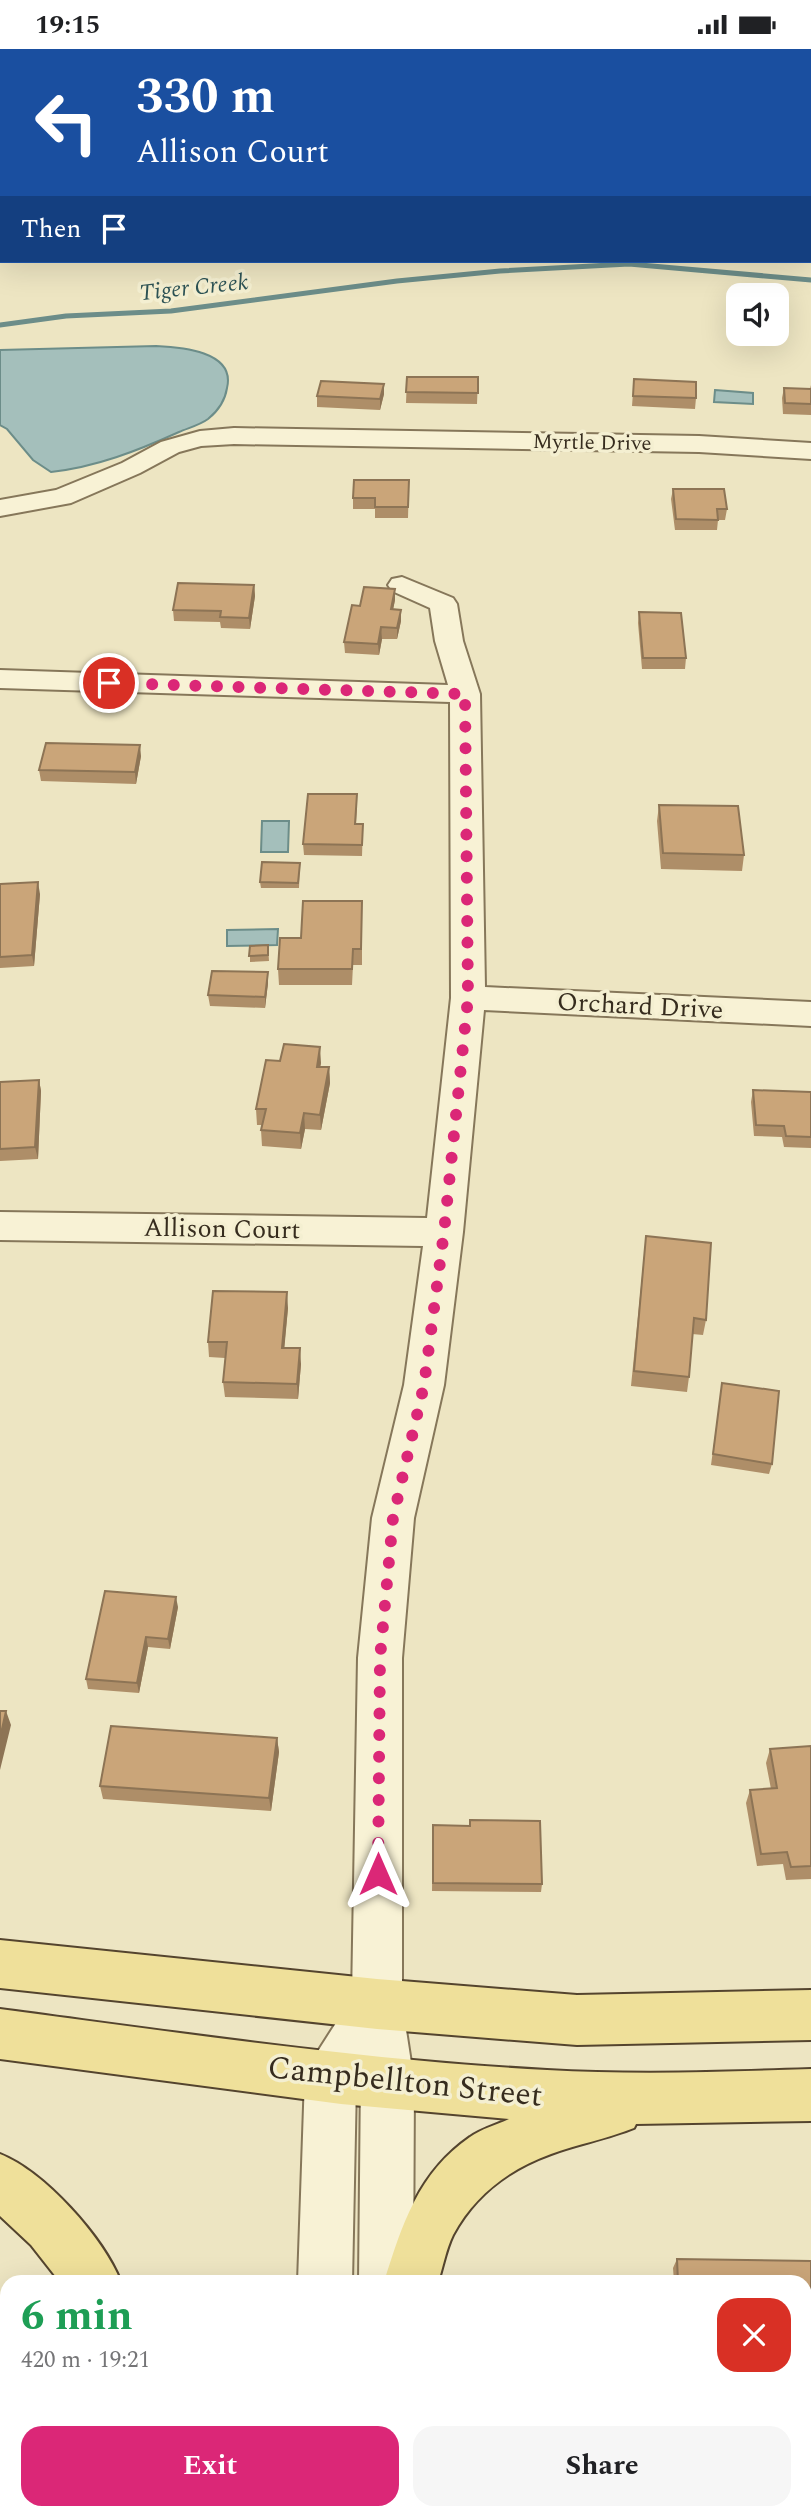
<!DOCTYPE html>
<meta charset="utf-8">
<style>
:root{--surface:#fff;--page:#f6f6f6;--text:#202124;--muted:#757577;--accent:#db2777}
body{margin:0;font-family:Spectral,serif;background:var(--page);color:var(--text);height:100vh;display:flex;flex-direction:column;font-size:26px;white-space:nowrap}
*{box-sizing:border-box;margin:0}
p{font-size:23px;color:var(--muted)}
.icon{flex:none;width:38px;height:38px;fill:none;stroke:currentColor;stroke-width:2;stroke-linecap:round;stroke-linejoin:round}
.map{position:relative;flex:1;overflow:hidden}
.sheet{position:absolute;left:0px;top:2226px;width:812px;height:245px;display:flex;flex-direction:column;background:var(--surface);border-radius:21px 21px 0 0;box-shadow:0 7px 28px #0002}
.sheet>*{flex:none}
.top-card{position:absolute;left:0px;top:0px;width:812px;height:214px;box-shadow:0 7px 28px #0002;background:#1a4fa0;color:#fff;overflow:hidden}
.tools{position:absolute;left:726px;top:234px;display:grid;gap:14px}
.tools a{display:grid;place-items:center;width:63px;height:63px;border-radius:14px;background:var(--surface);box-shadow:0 7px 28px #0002;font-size:35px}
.pin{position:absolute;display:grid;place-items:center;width:60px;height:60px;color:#fff;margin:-30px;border:4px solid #fff;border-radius:50%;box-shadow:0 2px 7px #0007}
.me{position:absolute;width:77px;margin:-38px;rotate:0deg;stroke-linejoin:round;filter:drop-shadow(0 0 5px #0008)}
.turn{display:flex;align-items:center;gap:24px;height:147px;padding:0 21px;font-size:32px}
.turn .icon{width:91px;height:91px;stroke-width:2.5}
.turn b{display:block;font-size:49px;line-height:60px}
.then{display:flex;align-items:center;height:66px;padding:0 21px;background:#0003;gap:14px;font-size:26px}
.round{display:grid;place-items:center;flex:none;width:74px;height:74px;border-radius:21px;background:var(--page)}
.headline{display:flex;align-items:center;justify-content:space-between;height:119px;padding:0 21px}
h1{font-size:42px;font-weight:700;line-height:52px;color:#1e9e55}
.action{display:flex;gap:14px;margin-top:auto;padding:14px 21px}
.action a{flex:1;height:80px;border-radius:21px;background:var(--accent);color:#fff;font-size:28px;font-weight:700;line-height:80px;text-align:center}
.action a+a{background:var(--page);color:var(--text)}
.status{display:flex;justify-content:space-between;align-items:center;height:49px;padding:0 35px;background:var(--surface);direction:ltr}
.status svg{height:19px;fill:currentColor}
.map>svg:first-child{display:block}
</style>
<div class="status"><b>19:15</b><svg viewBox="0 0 49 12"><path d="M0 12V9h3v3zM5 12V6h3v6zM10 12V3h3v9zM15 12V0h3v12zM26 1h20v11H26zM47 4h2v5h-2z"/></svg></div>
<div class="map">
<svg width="811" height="2471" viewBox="0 0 811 2471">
<rect width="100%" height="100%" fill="#ede5c2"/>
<!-- green -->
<path fill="#bdca96" d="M0,0h811v59l-1,-57h-808v23z"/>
<!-- water -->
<path fill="#a4bfbb" stroke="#6c8d89" stroke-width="2" d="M156,297c24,1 80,5 71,42 -2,13 -9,23 -19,31 -8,6 -20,9 -29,13 -42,19 -83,35 -128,40l-18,-12 -26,-31 -7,-4v-75z
M715,341l38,3v11l-39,-2z
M262,772h27l-1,31h-27z
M278,880l-1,16 -50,1v-16z"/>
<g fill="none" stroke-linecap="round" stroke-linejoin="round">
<!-- stream -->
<path stroke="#6c8d89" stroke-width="5" d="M0,276l66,-9 105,-5 226,-30 103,-10 129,-7 182,16"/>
<defs>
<path id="minor" d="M0,108h2v12h-2z
M810,151h1v12h-1z
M234,379l465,8 112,7v16l-112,-7 -465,-8 -33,2 -22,6 -39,21 -69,30 -71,13v-16l56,-10 66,-27 39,-21 39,-11z
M402,528l51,21 4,6 6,37 17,53 5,293 326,15v24l-327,-16 -21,222 -19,153 -30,133 -12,140v346l12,78 -1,200h-54l2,-207 -5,8 -4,199h-54l7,-205 8,-18 39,-61 6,-340 14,-140 32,-133 19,-139 -423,-6v-28l427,6 24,-220 -1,-296 -450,-14v-18l448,15 -13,-44 -5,-33 -38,-17 -4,-6 4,-6z
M286,2464h58v7h-58z
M365,2464h58l1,7h-58z"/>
<path id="major" d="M0,1891l377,39 200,16 234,-5v50l-234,5 -200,-16 -377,-41z
M0,1960c182,24 363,51 547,61 88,5 176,2 264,-1v52l-175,3 -2,4c-27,11 -56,16 -83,26 -42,15 -77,42 -98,81 -7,14 -10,32 -15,47h-54c18,-57 34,-109 86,-145 11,-8 26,-12 39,-18l-168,-15 -341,-45z
M0,2105c45,18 103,83 121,128h-61l-29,-37 -31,-29z
M187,2464h58l2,7h-58z"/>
</defs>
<!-- minor casing -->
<use href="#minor" stroke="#86775a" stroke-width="4"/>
<!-- major casing -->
<use href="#major" stroke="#54442e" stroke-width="4"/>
<!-- minor -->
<use href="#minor" fill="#f8f2d5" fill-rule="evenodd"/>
<!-- major -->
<use href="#major" fill="#efe09a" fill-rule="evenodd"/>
</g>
<!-- wall -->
<path fill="#ae8e68" d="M407,328h71l-1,27 -71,-1z
M634,330l62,19 -1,11 -63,-3z
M811,336v30l-28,-1 -1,-16 2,-10 26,1z
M384,345l-4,16 -63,-3v-11z
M409,431l-1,38h-33v-9h-22v-11z
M673,440l54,20 -2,11h-7l-1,10h-42l-4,-31z
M254,536l1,11 -5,33 -29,-1 -1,-6 -46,-1 -1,-11z
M395,551l-2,9 8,1v11l-4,18h-15l-3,16 -34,-2 -1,-11 16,-36z
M639,563l47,46 -1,11h-43l-4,-46z
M141,707l-5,28 -95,-3 -2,-11z
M659,756l85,50 -2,16 -81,-2 -4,-48z
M357,757l-1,18h7l-1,32 -58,-1 -1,-11z
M300,814l-1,25h-38l-1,-6z
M0,835l40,10 -6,72 -34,2z
M362,852v64h-9l-1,20h-73l-1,-16 23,-31z
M268,896l1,16 -19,1v-16z
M268,934l-3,25 -55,-2 -2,-11z
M321,1014l-1,4h9l1,16 -9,47 -16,-1 -4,20 -39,-3 -1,-16 2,-5h-6l-1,-16z
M39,1031l2,11 -3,68 -38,2v-79z
M753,1041l58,2v56l-27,-1 -2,-10 -28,-1 -3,-34z
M646,1187l60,84 -3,15 -11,-1 -3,43 -2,15 -56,-6z
M288,1259l-4,40 17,16 -3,35 -73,-2 -2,-15 2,-24 -16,-1 -1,-15z
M722,1334l50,81 -3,10 -58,-9z
M178,1558l-8,42 -22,-2 -9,46 -51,-4 -2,-10z
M277,1689l2,14 -8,59 -168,-12 -3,-13z
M811,1697v133l-25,1 -3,-16 -26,2 -11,-63 4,-13 21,-1 -5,-26 4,-14z
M433,1776l37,1 72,58 -1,8 -109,-1z
M677,2210l134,2v81h-6v-60h-131l-1,-14z"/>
<!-- shaded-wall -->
<path fill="#8d7455" d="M384,335v10l-4,16v-11z
M254,536l1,11 -5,33 -1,-11z
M395,540v11l-4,20v-11z
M401,561v11l-4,18v-11z
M381,578l1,12 -3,16 -1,-11z
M140,696l1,11 -5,28 -1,-12z
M38,833l2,12 -6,72 -2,-11z
M268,923v11l-3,25v-11z
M320,998l1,16 -4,20v-16z
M329,1018l1,16 -9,47 -1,-15z
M39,1031l2,11 -3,68 -3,-12z
M304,1064l1,16 -4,20 -1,-16z
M287,1243l1,16 -5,55 -1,-15z
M300,1299l1,16 -3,35 -1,-15z
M176,1548l2,10 -8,42 -2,-10z
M146,1588l2,10 -9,46 -2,-10z
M6,1662l5,14 -11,45v-32z
M277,1689l2,14 -8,59 -2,-13z"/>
<!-- building -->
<path fill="#caa579" stroke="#8d7455" stroke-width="2" d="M407,328h71v16l-72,-1z
M634,330l62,3v16l-63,-2z
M321,332l63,3 -4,15 -63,-3z
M784,339l27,1v15l-26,-1z
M354,431h55l-1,27h-33v-9h-22z
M673,440h51l3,20h-10l1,11 -42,-1z
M178,534l76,2 -5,33 -29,-1 1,-6 -48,-1z
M364,538l31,2 -4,20 10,1 -4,18 -16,-1 -3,17 -34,-2 8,-37 8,1z
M639,563l42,1 5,45h-43z
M46,694l94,2 -5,27 -96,-2z
M308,745h49l-2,30h8l-1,21 -59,-1z
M659,756l79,1 6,49 -81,-2z
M262,813l38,1 -2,20 -38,-1z
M38,833l-6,73 -32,2v-73z
M303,852h59l-1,48h-8l-1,20h-74l2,-31h21z
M268,896v10l-19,1 1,-10z
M212,922l56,1 -3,25 -57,-2z
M284,995l36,3 -3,20h12l-9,48 -16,-2 -4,20 -39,-3 5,-21h-10l10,-49 14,1z
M39,1031l-4,67 -35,2v-67z
M753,1041l58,2v45l-25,-1 -2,-10 -28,-1z
M646,1187l65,7 -5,77 -12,-2 -5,59 -55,-6z
M213,1242l74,1 -5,56h18l-3,36 -74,-2 4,-40h-19z
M722,1334l57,8 -7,73 -59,-10z
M105,1542l71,6 -8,42 -22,-2 -9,46 -51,-4z
M0,1662h6l-6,27z
M111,1677l166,12 -8,60 -169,-12z
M811,1697v120l-20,1 -4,-15 -26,2 -11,-64 27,-2 -7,-39z
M470,1771l70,1 2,63 -109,-1v-58l37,1z
M677,2210l134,2v72h-6v-51h-127z"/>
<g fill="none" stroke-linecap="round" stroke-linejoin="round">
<!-- route -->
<path stroke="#db2777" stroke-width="12" stroke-dasharray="0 21.6" d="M109,634l356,11 3,304 -24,234 -20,153 -31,133 -13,140 -2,216"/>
</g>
<g text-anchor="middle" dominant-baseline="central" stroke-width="7" stroke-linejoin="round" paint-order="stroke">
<!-- far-street labels -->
<g font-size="21" fill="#362c1e" stroke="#f4efd1">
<text transform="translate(592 394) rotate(1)">Myrtle Drive</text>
</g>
<!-- far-water labels -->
<g font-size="23" font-style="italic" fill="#2d5355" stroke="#f4efd1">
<text transform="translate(194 239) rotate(-6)">Tiger Creek</text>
</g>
<!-- street labels -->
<g font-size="26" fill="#362c1e" stroke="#f4efd1">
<text transform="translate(640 957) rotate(3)">Orchard Drive</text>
<text transform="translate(222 1180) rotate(1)">Allison Court</text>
</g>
<!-- near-street labels -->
<g font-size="32" fill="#362c1e" stroke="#f4efd1">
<text transform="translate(405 2033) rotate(6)">Campbellton Street</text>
</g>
</g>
</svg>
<div class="tools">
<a><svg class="icon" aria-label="sound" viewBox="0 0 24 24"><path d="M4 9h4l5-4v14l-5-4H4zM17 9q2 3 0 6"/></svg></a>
</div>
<div class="pin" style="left:109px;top:634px;background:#d93025"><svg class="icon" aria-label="arrive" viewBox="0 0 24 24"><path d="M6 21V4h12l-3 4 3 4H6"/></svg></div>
<svg class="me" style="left:378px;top:1825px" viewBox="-20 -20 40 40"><path d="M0-17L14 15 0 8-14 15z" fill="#db2777" stroke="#fff" stroke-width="4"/></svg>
<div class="top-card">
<div class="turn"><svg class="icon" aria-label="left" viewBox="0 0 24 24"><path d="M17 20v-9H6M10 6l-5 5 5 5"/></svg><div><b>330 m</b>Allison Court</div></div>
<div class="then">Then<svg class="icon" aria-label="arrive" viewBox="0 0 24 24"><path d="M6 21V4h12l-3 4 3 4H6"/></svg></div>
</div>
<section class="sheet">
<div class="headline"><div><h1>6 min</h1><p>420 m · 19:21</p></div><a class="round" style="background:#d93025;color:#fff"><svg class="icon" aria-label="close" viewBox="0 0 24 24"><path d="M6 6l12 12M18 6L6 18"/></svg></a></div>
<div class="action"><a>Exit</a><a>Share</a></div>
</section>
</div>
